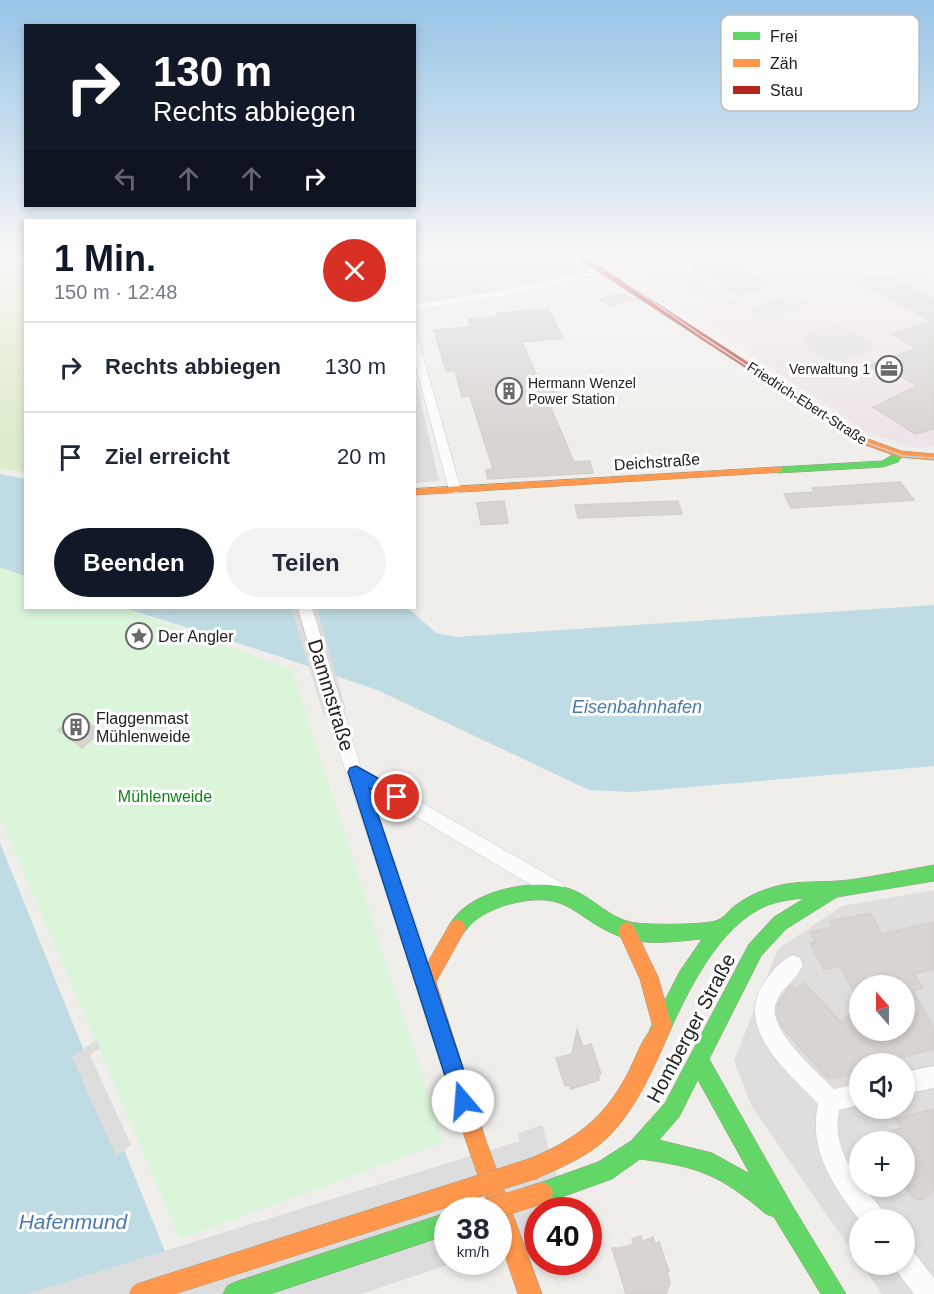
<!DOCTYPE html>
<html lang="de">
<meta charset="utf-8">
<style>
:root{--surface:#fff;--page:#f2f2f3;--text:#1f2937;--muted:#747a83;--line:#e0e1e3;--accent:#111827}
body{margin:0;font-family:Helvetica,sans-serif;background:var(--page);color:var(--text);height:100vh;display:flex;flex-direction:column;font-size:22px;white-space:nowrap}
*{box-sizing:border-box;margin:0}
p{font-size:20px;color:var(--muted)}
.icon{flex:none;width:33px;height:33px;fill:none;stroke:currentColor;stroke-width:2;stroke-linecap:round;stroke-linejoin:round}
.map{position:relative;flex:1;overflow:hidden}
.panel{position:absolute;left:24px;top:219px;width:392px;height:390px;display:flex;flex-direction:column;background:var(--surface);border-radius:0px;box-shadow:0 3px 9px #0003}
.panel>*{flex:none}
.banner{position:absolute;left:24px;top:24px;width:392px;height:183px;border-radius:0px;box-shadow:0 3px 9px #0003;background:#111827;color:#fff;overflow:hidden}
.needle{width:39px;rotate:339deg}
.fabs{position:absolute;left:849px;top:975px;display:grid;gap:12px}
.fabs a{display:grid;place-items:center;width:66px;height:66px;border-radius:50%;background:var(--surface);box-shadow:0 3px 9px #0003;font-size:30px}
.speed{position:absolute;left:434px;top:1197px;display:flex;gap:12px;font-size:30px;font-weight:700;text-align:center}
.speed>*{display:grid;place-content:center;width:78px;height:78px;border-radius:50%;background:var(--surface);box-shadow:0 3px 9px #0003;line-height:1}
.speed small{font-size:15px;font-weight:400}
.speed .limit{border:9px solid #d22;background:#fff;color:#111}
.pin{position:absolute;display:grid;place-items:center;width:51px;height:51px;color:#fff;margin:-26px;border:3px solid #fff;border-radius:50%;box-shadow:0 2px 6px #0007}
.me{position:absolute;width:66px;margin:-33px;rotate:342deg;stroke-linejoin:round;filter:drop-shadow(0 0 4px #0008)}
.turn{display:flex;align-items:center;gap:21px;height:126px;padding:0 30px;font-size:27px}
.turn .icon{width:78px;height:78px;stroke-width:2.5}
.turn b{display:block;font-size:42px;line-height:51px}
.lanes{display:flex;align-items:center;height:57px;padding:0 30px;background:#0003;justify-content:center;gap:30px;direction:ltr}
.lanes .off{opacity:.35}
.round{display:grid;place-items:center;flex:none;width:63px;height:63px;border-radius:32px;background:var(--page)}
.overview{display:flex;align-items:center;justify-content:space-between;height:102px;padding:0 30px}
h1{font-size:36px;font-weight:700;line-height:45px;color:var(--accent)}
.cta{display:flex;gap:12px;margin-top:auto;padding:12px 30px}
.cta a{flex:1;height:69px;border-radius:36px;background:var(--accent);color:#fff;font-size:24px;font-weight:700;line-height:69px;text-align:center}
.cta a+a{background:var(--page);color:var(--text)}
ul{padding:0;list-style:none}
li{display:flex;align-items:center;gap:18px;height:90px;padding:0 30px;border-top:2px solid var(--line)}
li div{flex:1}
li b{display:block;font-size:22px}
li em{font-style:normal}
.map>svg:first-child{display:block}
</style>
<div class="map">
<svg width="934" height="1294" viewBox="0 0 934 1294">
<rect width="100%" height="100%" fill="#f0eeeb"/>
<!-- residential -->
<path fill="#dfdedc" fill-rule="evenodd" d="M414,256h150l24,16 -96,20 -78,12z
M414,371l25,110 -25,2z
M934,890v404h-52l-20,-29 42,-1v-44h-44l-1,42 -108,-157 -17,-44 44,-112 64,-43zM860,986h44v44h-44zM860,1064h44v44h-44zM860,1142h44v44h-44z"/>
<!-- industrial -->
<path fill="#ede4e9" d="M623,256h311v191l-24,1 -47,-18 -184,-125 -3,-6 -55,-37z"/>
<!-- grass -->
<path fill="#ddeccb" d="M0,257l25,22v193l-25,-3z"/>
<!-- park -->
<path fill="#daf5da" d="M0,567l25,9 1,32h98l168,62 152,472 -264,97 -180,-422z"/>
<!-- parking -->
<path fill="#e0dfde" d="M469,264l24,25 -79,12v-28z
M666,275l31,3 45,27 -33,-4z
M793,295l19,10 -49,14 -18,-10z
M833,325l11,1 33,19h-6l2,5 -36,11 -7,-1 -1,3 -24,-15 4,-1v-4l-7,-5 3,-5z"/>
<!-- water -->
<path fill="#bfdbe3" d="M0,474l25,5v97l-25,-9z
M934,605v161l-302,26 -43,-2 -212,-100 -105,-36 -148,-46h284l28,25 20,4z
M0,843l181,448 3,3h-184z"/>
<!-- pier -->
<path fill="#dedddd" d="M291,608h26l29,102 -22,6z
M96,1040l4,8 -10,7 41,90 -15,11 -44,-99z
M542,1125l25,85h-30v24l-39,13v-37h-51v52h9l-95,32h-335l493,-153 -1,-8z"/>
<!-- building -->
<path fill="#d7d4d2" stroke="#d3d0cc" stroke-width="1.5" d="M723,259l47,26 -33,9 -46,-27z
M884,275l50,24v130l-19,5 -42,-27 44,-21 -20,-12 -12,2 -16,-10 48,-18 -26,-14 41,-13 -75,-39z
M623,293l12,7 -25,6 -12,-7z
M548,309l15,29 -41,4 19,43 13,-1 8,16 -14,1 26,61 16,-1 3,12 -105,6 -2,-9 7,-1 -23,-73 -8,1 -7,-26h-9l-12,-41 37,-3 -3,-8 31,-2 -2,-4z
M900,482l14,18 -123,8 -7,-14 31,-2 -3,-4z
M504,501l4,22 -27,2 -4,-22z
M678,501l4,13 -104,4 -3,-13z
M79,714l21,18 -18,16 -24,-18z
M870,913l12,21 52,-12v47l-20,5 9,14 -10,3 21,37v21l-59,15h-15v7l-5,1 1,2 -28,5 -47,-53 -4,-13 1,-9 12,-18 2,-1 4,4 8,-6 37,39 19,-15v23h44v-44h-19l7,-7 -32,7v18l-20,-38 -16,4 -14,-27 5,-1 -5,-10 23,-5 -3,-6z
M577,1030l6,17 8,-3 10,30 -3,1 1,5 -28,9 -1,-4 -5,1 -9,-28 16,-4z
M934,1109v81l-12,10 -8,-2 -10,-12v-44h-38v-4l35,-10 -5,-9z
M641,1236l2,5 10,-4 2,7 4,-2 10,29 -2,1 3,11 -4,11h-40l-14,-46h9l12,-4 -1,-5z"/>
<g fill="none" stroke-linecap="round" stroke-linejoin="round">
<defs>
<path id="street" d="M617,264l3,1v4l-104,25 -102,16v-6l102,-16z
M414,339l5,3 42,148 -2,3 -4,1 -6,-4 -35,-130z
M298,608h14l49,160 201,115 3,6 -3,6 -7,3 -7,-3 -179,-106 67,192 -3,7 -7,3 -7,-3 -3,-7 -77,-230z
M793,955l7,3 3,7c-6,15 -22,23 -27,38 -10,26 41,68 58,86l26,-6v22l-21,5c-4,22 1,41 13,60 3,6 8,9 8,16h3l20,25 3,9 -26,1c-27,-35 -52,-71 -42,-117 -30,-32 -87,-77 -52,-124 7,-10 16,-21 27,-25z
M934,1066v22l-30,6v-22z
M904,1248l9,3 21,27v16h-20l-19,-25 -2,-5h11z"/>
<path id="fast" d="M4,256h9l13,10v6z
M899,451l5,3 -6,8 -15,5 -105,6 -5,-3 5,-3 104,-6z
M934,865v16l-97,16 -51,32 -25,27 -52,103 84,148 53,87h-25l-47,-77 -8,-3c-46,-39 -66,-47 -126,-55l-28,20 -70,25 -8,-3 -3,-8 3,-8 64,-23 33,-21 34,-38 84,-159 25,-27 31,-19c-13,1 -25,3 -37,7 -51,21 -81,89 -103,136l-7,3 -7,-3 -3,-7 3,-7 29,-56 22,-32c-25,2 -54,7 -78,-1 -52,-18 -52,-51 -118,-33 -12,4 -26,10 -36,20 -4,5 -6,9 -13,12l-6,-3 -3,-6c16,-38 90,-52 125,-38 22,9 39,31 64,33 14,2 71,2 81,-3 7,-3 12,-11 18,-15 12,-9 26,-15 41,-19 23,-6 48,-3 72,-6 28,-4 57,-10 85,-15zM698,1080l52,94 -38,-21 -53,-13 20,-23z
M447,1213v22l-177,59h-47l4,-8 8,-4z"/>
<path id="slow" d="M798,395l70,44 33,12 33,3v6l-35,-3 -39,-14 -65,-43 -2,-2z
M778,467l4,1v4l-368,23v-6z
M457,919l6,3 3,6 -30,54 50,159 56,153h-24l-20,-59v-25h-8l-24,-69 -49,-160 34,-59z
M627,922l6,3 25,52 14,49c-16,37 -35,83 -65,112 -20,19 -47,30 -72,41l-8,-3 -3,-8 3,-8c47,-20 75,-39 100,-85 8,-15 14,-35 26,-48l-13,-48 -22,-48 3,-6z"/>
<path id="jam" d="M574,256h10l219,142 -8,2z"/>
</defs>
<!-- street casing -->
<use href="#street" stroke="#c9c8c7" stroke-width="1"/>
<!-- fast casing -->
<use href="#fast" stroke="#999a82" stroke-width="1"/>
<!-- slow casing -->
<use href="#slow" stroke="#999a82" stroke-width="1"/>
<!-- jam casing -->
<use href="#jam" stroke="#999a82" stroke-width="1"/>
<!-- street -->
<use href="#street" fill="#fdfcfc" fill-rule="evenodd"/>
<!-- fast -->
<use href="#fast" fill="#63d668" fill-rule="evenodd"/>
<!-- slow -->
<use href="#slow" fill="#ff974d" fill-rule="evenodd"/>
<!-- jam -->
<use href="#jam" fill="#b3261e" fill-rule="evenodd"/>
<!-- tram -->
<path stroke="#ccc" stroke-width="1.5" d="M587,256l116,81 159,104 41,15 31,2"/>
<defs>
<path id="slow-bridge" d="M488,1210l54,-17
M140,1294l395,-126"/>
</defs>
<!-- slow-bridge casing -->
<use href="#slow-bridge" stroke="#a79c86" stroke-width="22" stroke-linecap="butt"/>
<!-- slow-bridge -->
<use href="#slow-bridge" stroke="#ff974d" stroke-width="21"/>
</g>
<!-- sky -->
<linearGradient id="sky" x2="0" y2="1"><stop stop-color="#97c4e6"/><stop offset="0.59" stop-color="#f8f7f6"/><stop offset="1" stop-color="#f8f7f6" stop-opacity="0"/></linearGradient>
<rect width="934" height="437" fill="url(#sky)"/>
<!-- route -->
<path fill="#1a73e8" stroke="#114b97" stroke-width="1.5" d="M356,766l47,26 2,5 -2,5 -6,2 -28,-16 105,313 -3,7 -8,3 -7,-3 -3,-7 -105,-329 2,-4z"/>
<!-- icons -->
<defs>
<symbol id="office-ring" viewBox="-11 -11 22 22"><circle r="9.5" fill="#fff" stroke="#6a6968" stroke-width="1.5"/><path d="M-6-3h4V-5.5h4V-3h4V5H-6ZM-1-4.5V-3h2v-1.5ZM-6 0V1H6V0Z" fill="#6a6968"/></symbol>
<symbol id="building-ring" viewBox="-11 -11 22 22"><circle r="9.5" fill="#fff" stroke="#6a6968" stroke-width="1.5"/><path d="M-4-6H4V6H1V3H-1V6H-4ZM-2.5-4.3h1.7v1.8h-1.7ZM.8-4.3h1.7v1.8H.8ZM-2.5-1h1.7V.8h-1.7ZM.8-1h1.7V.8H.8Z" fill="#6a6968"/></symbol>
<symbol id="sight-ring" viewBox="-11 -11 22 22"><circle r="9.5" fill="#fff" stroke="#6a6968" stroke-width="1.5"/><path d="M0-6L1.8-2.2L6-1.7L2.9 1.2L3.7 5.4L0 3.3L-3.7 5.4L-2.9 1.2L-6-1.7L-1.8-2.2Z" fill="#6a6968"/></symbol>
</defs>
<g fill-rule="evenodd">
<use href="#office-ring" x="874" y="354" width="30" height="30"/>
<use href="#building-ring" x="494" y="376" width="30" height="30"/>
<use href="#sight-ring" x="124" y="621" width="30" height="30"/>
<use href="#building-ring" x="61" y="712" width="30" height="30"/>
</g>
<g text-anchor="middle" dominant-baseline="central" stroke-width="6" stroke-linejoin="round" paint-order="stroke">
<!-- far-poi labels -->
<g font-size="14" fill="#222" stroke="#fff" text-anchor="end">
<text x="870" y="369">Verwaltung 1</text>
<text x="528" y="383" text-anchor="start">Hermann Wenzel<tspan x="528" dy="16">Power Station</tspan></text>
</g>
<!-- far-street labels -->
<g font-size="14" fill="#222" stroke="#fff">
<text transform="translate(807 403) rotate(33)">Friedrich-Ebert-Straße</text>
</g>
<!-- street labels -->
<g font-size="16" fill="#222" stroke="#fff">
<text transform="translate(657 462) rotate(-4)">Deichstraße</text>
</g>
<!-- poi labels -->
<g font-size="16" fill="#222" stroke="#fff" text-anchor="start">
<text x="158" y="636">Der Angler</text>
<text x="96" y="718">Flaggenmast<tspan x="96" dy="18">Mühlenweide</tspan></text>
</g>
<!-- park labels -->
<g font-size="16" fill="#0c8416" stroke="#fff">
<text x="165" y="796">Mühlenweide</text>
</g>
<!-- water labels -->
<g font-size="18" font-style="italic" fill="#4a7aab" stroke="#fff">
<text x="637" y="707">Eisenbahnhafen</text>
</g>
<!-- near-street labels -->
<g font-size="20" fill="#222" stroke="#fff">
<text transform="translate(331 695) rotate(73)">Dammstraße</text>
<text transform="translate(691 1028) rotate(-62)">Homberger Straße</text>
</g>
<!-- near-water labels -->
<g font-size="21" font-style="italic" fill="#4a7aab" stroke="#fff">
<text x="73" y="1221">Hafenmund</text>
</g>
</g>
<!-- legend -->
<rect x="721" y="15" width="198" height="96" rx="9" fill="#fff" stroke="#bdbdbd" stroke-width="1.5"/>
<rect x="733" y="32" width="27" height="8" fill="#63d668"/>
<rect x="733" y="59" width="27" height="8" fill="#ff974d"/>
<rect x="733" y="86" width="27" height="8" fill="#b3261e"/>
<g font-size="16" fill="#222">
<text x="770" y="42">Frei</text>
<text x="770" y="69">Zäh</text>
<text x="770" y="96">Stau</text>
</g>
</svg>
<div class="fabs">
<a><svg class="needle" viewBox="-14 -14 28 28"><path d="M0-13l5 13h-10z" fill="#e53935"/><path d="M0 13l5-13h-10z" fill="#747a83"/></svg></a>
<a><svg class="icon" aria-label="sound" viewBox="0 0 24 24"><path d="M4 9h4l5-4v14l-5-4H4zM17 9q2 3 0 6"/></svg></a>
<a>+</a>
<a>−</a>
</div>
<div class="speed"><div>38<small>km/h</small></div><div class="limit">40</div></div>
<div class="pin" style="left:397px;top:797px;background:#d93025"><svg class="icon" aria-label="arrive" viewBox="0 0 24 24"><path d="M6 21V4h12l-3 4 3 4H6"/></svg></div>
<svg class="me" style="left:463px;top:1101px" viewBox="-20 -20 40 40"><circle r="19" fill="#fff"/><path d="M0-13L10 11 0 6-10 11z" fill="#1a73e8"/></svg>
<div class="banner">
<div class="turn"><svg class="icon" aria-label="right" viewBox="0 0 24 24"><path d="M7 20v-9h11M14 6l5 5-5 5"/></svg><div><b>130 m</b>Rechts abbiegen</div></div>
<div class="lanes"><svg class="icon off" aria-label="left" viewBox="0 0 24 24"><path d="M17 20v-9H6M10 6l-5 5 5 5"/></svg><svg class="icon off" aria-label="ahead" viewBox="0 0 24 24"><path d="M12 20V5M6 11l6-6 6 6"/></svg><svg class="icon off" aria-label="ahead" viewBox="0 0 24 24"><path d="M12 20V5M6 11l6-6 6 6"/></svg><svg class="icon" aria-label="right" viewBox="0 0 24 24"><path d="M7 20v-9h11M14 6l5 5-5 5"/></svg></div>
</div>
<section class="panel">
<div class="overview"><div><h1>1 Min.</h1><p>150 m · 12:48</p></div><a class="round" style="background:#d93025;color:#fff"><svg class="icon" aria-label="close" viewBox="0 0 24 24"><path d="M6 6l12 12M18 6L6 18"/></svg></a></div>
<ul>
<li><svg class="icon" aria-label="right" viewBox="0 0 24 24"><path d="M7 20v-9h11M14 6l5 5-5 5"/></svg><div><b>Rechts abbiegen</b></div><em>130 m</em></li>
<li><svg class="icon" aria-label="arrive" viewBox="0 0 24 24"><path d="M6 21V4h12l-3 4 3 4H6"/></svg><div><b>Ziel erreicht</b></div><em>20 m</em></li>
</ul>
<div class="cta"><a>Beenden</a><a>Teilen</a></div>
</section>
</div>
